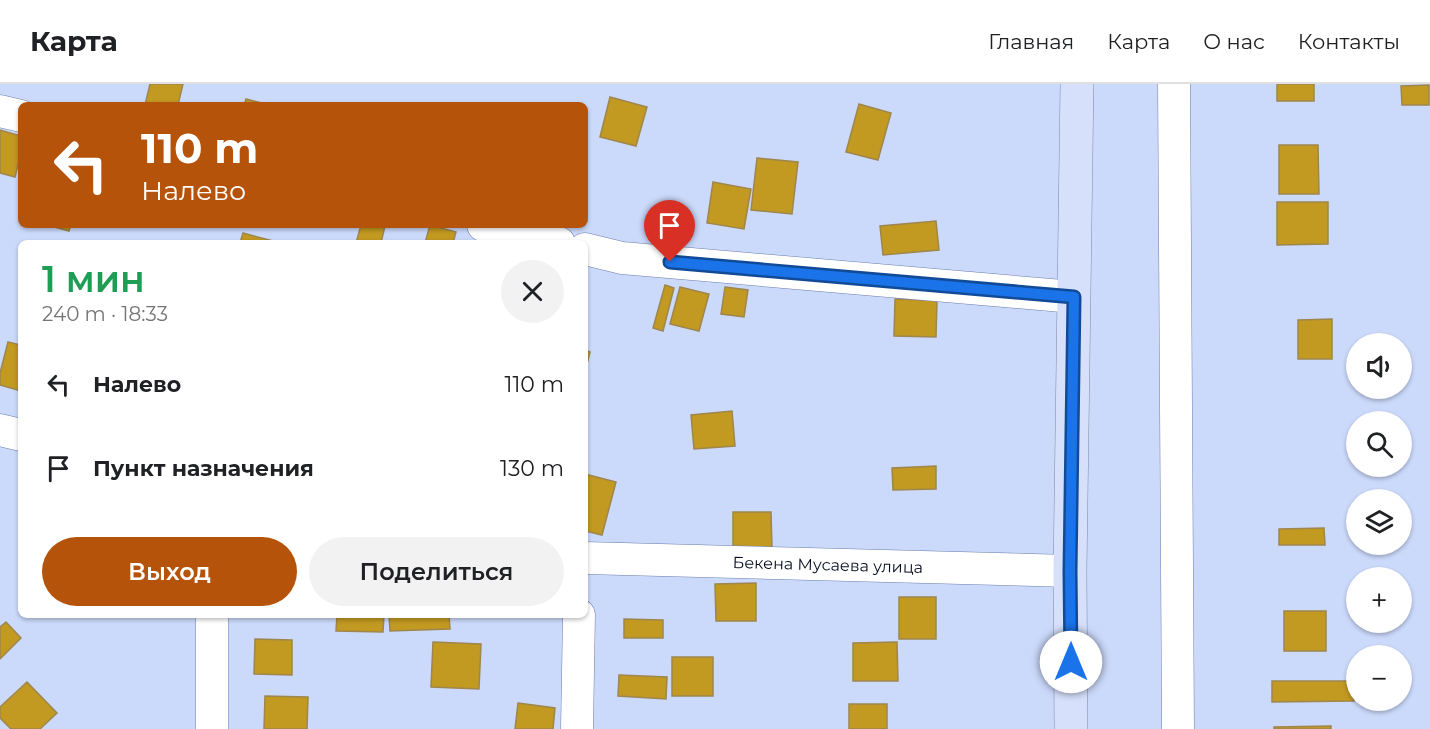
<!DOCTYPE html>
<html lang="ru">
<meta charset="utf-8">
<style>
:root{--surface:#fff;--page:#f2f2f2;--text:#202124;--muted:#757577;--line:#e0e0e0;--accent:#b45309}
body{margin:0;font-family:Montserrat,sans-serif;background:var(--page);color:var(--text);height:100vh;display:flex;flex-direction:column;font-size:22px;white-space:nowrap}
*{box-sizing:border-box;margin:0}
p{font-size:20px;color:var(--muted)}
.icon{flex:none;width:33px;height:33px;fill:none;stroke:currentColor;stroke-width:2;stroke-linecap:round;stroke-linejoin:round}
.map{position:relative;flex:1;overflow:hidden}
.panel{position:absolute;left:18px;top:156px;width:570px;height:378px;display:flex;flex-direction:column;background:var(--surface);border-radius:9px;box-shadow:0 2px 4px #0004}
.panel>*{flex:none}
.guide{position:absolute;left:18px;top:18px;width:570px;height:126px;border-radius:9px;box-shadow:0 2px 4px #0004;background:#b45309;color:#fff;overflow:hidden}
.fabs{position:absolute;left:1346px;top:249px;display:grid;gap:12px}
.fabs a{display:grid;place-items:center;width:66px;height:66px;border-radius:50%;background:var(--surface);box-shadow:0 2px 4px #0004;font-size:30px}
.pin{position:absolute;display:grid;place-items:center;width:51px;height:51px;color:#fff;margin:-62px -26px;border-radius:50% 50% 50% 0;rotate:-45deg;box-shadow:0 0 6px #0007}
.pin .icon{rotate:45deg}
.me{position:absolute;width:66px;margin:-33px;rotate:0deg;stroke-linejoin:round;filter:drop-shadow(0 0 4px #0008)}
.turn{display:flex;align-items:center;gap:21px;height:126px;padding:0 24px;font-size:27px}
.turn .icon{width:78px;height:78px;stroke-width:2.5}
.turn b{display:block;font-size:42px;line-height:51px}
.round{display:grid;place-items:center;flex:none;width:63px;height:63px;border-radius:32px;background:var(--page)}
.summary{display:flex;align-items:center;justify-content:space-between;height:102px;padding:0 24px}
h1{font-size:36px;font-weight:600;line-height:45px;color:#1e9e55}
.action{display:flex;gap:12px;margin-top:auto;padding:12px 24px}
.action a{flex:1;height:69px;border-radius:36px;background:var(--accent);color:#fff;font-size:24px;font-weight:600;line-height:69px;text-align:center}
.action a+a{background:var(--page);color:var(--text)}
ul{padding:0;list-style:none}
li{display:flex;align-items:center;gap:18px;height:84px;padding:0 24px}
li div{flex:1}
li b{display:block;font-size:22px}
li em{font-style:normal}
header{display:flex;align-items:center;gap:36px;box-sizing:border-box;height:84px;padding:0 30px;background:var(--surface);border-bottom:2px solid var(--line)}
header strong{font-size:28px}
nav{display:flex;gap:33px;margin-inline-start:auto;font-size:21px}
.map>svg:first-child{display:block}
</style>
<header>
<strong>Карта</strong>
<nav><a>Главная</a><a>Карта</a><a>О нас</a><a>Контакты</a></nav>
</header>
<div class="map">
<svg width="1430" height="645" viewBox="0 0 1430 645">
<rect width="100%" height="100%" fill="#cbd9fb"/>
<!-- building -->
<path fill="#c29921" stroke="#9e864d" stroke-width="1.5" d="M150,0h33l-5,21h-33z
M1277,0h37v17h-37z
M1429,1v20h-27l-1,-19z
M610,13l37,10 -11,39 -36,-9z
M246,15l19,5 -1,1h-20z
M859,20l32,9 -13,47 -32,-8z
M0,46l21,6v17l-6,24 -15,-4z
M1279,61h39l1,49h-40z
M757,74l41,4 -6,52 -41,-4z
M713,98l38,7 -7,40 -37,-6z
M1277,118h51v42l-51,1z
M936,137l3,29 -56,5 -3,-29z
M47,141h24l-2,6z
M361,141l24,1 -4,17h-25z
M430,141l26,7 -3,11h-28z
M243,149l34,9v1h-37z
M665,201l9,3 -11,43 -10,-3z
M680,203l29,7 -10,37 -29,-7z
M725,203l23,3 -4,27 -23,-3z
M895,215l42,1 -1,37 -42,-1z
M1332,235v40h-34v-39z
M8,258l13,3v46l-21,-6v-12z
M585,266l5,2 -5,20z
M732,327l3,35 -41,3 -3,-34z
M936,382v23l-43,1 -1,-22z
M585,390l31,8 -14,53 -17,-4z
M733,428h38l1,37 -39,1z
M1324,444l1,17h-46v-16z
M756,499v38h-40l-1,-37z
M899,513h37v42h-37z
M1284,527h42v40h-42z
M337,531h47l-1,17 -47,-1z
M389,531h60l1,14 -60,2z
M624,535l39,1v18h-39z
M6,538l15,16 -21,21v-32z
M255,555l37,1v35l-38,-1z
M433,558l48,2 -2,45 -48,-2z
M897,558l1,39h-45v-38z
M672,573h41v39h-41z
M619,591l48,2 -1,22 -48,-3z
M1272,597h81l1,20 -82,1z
M27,598l30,31 -17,16h-29l-11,-11v-11z
M265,612l43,1 -1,32h-43z
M518,619l37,5 -2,21h-38z
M849,620h38v25h-38z
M1331,642v3h-57v-2z"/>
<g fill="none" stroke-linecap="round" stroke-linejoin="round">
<defs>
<g id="minor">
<path d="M1174,0l4,645"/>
<path d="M0,27l21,5"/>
<path d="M483,141l76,18"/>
<path d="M585,165l37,9 452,39"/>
<path d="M0,346l21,5"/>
<path id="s1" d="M585,474l485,13"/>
<path d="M212,531v114"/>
<path d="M577,645l2,-114"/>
</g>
<path id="major" d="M1071,645l-1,-158 7,-487"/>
</defs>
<!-- minor casing -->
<use href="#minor" stroke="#6a7db0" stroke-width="33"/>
<!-- major casing -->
<use href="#major" stroke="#7b89aa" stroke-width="34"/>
<!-- minor -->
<use href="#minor" stroke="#fff" stroke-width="32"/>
<!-- major -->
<use href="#major" stroke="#d6e0fa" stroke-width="33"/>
</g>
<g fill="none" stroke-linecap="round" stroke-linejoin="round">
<defs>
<path id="route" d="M670,178l404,35 -4,274 1,91"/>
</defs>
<!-- route casing -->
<use href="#route" stroke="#114b97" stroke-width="15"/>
<!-- route -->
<use href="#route" stroke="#1a73e8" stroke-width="10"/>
</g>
<g text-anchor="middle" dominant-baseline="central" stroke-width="6" stroke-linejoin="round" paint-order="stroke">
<!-- street labels -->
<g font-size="16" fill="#060c1e" stroke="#fafafa">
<text stroke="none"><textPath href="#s1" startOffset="243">Бекена Мусаева улица</textPath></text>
</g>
</g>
</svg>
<div class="fabs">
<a><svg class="icon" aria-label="sound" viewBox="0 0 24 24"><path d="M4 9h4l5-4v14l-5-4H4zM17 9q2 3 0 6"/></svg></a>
<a><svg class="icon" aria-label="search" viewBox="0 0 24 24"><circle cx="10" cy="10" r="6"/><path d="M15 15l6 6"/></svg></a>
<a><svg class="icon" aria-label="layers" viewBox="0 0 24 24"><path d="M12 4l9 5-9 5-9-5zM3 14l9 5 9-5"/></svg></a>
<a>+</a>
<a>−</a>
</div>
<div class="pin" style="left:670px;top:178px;background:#d93025"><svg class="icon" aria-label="arrive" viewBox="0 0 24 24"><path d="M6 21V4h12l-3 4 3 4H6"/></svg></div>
<svg class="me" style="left:1071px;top:578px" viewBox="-20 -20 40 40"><circle r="19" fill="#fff"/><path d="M0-13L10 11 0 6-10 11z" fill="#1a73e8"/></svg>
<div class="guide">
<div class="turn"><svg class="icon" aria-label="left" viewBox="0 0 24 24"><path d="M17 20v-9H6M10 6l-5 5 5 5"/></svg><div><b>110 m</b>Налево</div></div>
</div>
<section class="panel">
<div class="summary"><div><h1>1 мин</h1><p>240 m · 18:33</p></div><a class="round"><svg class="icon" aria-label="close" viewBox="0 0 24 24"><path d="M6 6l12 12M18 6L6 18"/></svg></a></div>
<ul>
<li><svg class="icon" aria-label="left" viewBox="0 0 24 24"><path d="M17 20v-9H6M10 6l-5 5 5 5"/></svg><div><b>Налево</b></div><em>110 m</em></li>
<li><svg class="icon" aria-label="arrive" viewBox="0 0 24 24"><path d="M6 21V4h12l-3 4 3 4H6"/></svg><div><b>Пункт назначения</b></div><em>130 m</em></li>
</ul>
<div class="action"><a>Выход</a><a>Поделиться</a></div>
</section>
</div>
